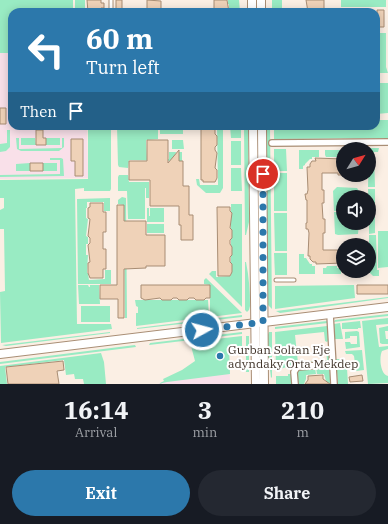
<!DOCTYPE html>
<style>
:root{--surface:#171b24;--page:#242831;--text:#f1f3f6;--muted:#9ea1a6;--accent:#2c78ab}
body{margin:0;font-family:"IBM Plex Serif",serif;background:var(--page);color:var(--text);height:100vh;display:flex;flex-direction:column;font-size:15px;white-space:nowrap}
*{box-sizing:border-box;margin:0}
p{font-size:13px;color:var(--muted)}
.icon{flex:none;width:22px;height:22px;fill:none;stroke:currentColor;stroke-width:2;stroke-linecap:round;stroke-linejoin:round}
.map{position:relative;height:384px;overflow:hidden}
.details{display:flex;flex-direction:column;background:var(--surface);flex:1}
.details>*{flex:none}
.hud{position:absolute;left:8px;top:8px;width:372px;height:122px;border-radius:12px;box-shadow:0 2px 10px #0003;background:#2c78ab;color:#fff;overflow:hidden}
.needle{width:26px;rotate:53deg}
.controls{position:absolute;left:336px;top:142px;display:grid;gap:8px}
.controls a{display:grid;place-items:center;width:40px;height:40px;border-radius:50%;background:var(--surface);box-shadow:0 2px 10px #0003;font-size:20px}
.pin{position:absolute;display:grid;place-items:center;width:34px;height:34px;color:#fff;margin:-17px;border:2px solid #fff;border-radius:50%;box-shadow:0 1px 4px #0007}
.me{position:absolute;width:44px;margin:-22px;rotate:83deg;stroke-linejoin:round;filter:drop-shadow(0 0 3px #0008)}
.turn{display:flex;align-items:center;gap:14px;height:84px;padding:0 12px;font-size:18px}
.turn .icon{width:52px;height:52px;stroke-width:2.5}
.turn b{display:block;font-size:28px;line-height:34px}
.then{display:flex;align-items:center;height:38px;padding:0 12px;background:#0003;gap:8px;font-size:15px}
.eta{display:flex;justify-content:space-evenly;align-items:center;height:68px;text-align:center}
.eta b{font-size:24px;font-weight:700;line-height:28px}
.button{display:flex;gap:8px;margin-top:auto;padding:8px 12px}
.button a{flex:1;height:46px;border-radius:24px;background:var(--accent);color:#fff;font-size:16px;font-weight:700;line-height:46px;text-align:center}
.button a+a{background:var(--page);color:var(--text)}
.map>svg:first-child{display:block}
</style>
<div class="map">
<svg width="388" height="384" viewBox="0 0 388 384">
<rect width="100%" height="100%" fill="#fbefe4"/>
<!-- education -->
<path fill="#f9e0e9" d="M0,53h12v73h75l1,52 -88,1z
M229,343l1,41h-72l36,-16z"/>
<!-- green -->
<path fill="#99ebc3" d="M0,0h73v12h-61v41h-12z
M75,0h10v12h-10z
M228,0h11l1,12h-11v-8h-1z
M272,0h10v12h-10z
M341,0h45v7h-45z
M378,33h8v34l2,6h-9z
M376,83h12v30l-12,1z
M376,120h12v18l-114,1v-13h102z
M88,126h23v63l-1,2h-26v-3l-9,1 2,135h34l1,5 -111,14 -1,-51 5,-1 -1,-62h-4v-19l4,-2v-10h-4v-18l88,-1z
M117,126h41v13l-12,1 1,19h22v-7h7l-1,4 4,1v-3l-1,-2h4v9l-53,-1 -1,8 -9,-1 -1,-2z
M160,126h23v8h-23z
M217,126h6v62l-3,5h-14l-9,-8 -1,-6h3l1,6h18z
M230,126h11v12h-10z
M244,126h4l1,96 -3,13h-1z
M266,126h4l2,183 -4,-4z
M7,130h3v17l-4,4 -6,1v-8l7,-1z
M16,138h3v11l43,-1v-10h2v9l-5,4h-38l-4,-2z
M21,138h14l1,7h-15z
M46,138h14v7h-14z
M172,140h11l1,9h-12z
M231,141h10v24h-10z
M371,148h8l-1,4h-4l1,35h-7l1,-38z
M274,149h12l1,22h-13z
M299,150h20v7h-7v2h-2l-5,5v1l-2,1v3h-4z
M325,150h15v5h-3v2h-11l-1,-2z
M50,158h11l2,1 1,17 -64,1v-2l60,-1v-14h-10z
M30,163v8h-14v-7z
M43,163h14v8h-14z
M231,168h10l1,23h-11z
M274,173h13v38h-13z
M119,175h9l1,7h20v16h-3v-10h-1v31h-17l-1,-28h-9v-14z
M337,187l20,1 2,3v6h-16v14h-9l-1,-20z
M368,189h7v20h-6z
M122,197l4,1 1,120h-2l-1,-113 -6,-1v-4z
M110,198v13h-6v-9h-17v6h-1v10l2,1 -2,17 2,1v7h-2v11h2l-1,18h1l1,7 16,-1v-9h6v14h-33l-1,-85z
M231,204h11v103l-33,-33 3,-3h4v6l15,-1z
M147,208h2v8h1v-8h14v14h-17z
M334,212h9v11h16l-1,11 -20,1 -3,-1z
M274,213h13v38h-12z
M369,214h6v19l-6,1z
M147,224h17v9h-17z
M378,231h10v36l-10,1z
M369,235h7l1,35h2v6h-6l-4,-4z
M274,253h13v22h-12z
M299,254h5v4h2l4,6h2v2h3v8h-16z
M245,262h1c3,15 4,29 4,44l-1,4 -2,2 -2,-2z
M327,266h10v2h4v6h-18v-6h3z
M206,278l36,35 -32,4v-32l-6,-1v-4z
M78,285h10l1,2h1v-2h9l1,19h-21z
M354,285l1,13 -80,11v-23z
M388,297v1l-108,15 -4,-2z
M135,300h73l1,17 -73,9v-13h2v-6l-2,-1z
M81,306h29v16h-29z
M388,314v2l-54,6 1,-2z
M242,315v2l-105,12v-1z
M388,318v6l-12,1 3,22 9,-1v3l-6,2c-3,6 -2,23 6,25v7l-20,1 -6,-63z
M327,321l1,2 -53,6v-2z
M360,321l1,7h-3v1h-16v-6z
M340,323l3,16h-8l-1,-15z
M327,326l1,15 -1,1 -2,-1 -1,-9 -29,3 3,28 29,-3 -1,-10 1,-1 2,1 1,13 -37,3v2l-6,1v-2l-11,3 -1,-38z
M388,326v5h-3l1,8h2v5h-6l-2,-1 -1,-15z
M357,331l2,1 1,15 -14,2 -1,-7h5l1,2h6v-8h-7v2l-5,1v-7z
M110,332v1l-104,13 -4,-1z
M242,332v2l-93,11 1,-2z
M269,332h3v45l-1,1c-1,-13 -7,-35 -2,-46z
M242,336v10h-13l1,28 -63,8 -9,2 6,-3 -1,-2 19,-9 13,-9 -5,-19z
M246,336h3v36h-3z
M135,345l1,2 -136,17v-2z
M362,350l2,20 -8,1 -2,-15 -2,-2h-6l-1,-3z
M101,353l3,9 2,22h-22l-1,-5h-8l-1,-5 -8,1 -2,-15 -59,7 2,17h-7v-18z
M336,359h7l1,9h3l1,16h-10z
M329,367l2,17h-6l1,-3 -2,-7h-7l-1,-6z
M315,368l1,6 -10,1v4l-2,5h-7l-1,-11 2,-3z
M288,374h3l1,10h-16v-8h12z"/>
<!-- building -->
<path fill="#efd2b8" stroke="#a88d74" d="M87,0h14v3h3v5h-3v4h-13z
M116,0h6v12h-6z
M147,0l14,1v8h-14z
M214,0h13l2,12h-15z
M306,0h18v12h-16z
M377,10h7v17h-6v-1z
M0,108h6v16h-6z
M201,126h14v8l2,2v9l-2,2v3l2,3 -2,15 2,2v8l-2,4h-12v-2h-2z
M36,130h7v8h3v7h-10z
M71,139h12v37h-8v-15h-4z
M147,140h21v23l11,-13v11h4v25h6v29h4v25h-12v-15h-2v-19h-29v-26h-21v-19h18z
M315,158l28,1v16h-5v-2h-16v17h2v13h-2l1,16h2v14h-2v17h20v13l-27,1v-2h-3l-3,-3v-3h-2l1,-23 -1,-4h-2v-6h1v-23h-1l-1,-6h2l1,-4 -1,-23h3v-3l2,-3h4z
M30,163h13v8h-13z
M90,203h13v9h3v20h-3v17h3v20h-3v9h-13l-2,-5v-10l2,-1 -2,-17 2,-2v-5l-2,-2 2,-17 -2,-1v-10l2,-1z
M117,205h7v16h22v14h19v31h-19v2l-22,1v49h-6v-19h-18v-14h17z
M217,207h13v4l2,2 -2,15 2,2v8l-2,2v4l2,3v8l-2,2v5l2,2v8l-2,4h-12z
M141,285h69v13h-4l-2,2h-8l-2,-2h-5l-2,2h-8l-2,-2h-4l-2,2h-9l-2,-2 -15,2 -4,-2z
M357,285h31v9h-31z
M63,361l1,9 -7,1 2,13h-51l-2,-17z
M323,375v4l7,5h-25l3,-4v-4z
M362,375l1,6 -13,1 -1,-5z"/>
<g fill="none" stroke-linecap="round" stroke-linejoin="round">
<defs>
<path id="lane" d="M111,0v12
M276,280h18"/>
<path id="street" d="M272,143l116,-1
M330,314l4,70
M295,384l-1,-12 3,-5 36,-3"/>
<path id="secondary" d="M252,0v12
M261,0v12
M253,126l3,258
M262,126l2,258
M0,354l388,-47"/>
</defs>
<!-- lane casing -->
<use href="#lane" stroke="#a98e75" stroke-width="5"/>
<!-- street casing -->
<use href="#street" stroke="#a98e75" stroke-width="8"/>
<!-- secondary casing -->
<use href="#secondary" stroke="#a98e75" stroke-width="10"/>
<!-- lane -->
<use href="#lane" stroke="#fff" stroke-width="3"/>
<!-- street -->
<use href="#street" stroke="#fff" stroke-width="5.5"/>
<!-- secondary -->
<use href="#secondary" stroke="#fff" stroke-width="8"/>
</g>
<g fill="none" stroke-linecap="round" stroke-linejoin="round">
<!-- route -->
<path stroke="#2c78ab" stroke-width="7" stroke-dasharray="0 12.6" d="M202,330l61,-8v-148"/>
</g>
<!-- markers -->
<circle fill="#2c78ab" stroke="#fff" stroke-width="1.5" cx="220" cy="356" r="4"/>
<g text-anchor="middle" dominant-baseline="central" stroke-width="4" stroke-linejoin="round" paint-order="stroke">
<!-- poi labels -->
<g font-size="12" fill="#40342a" stroke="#fff" text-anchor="start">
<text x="228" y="349">Gurban Soltan Eje<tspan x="228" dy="14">adyndaky Orta Mekdep</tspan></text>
</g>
</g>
</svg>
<div class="controls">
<a><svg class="needle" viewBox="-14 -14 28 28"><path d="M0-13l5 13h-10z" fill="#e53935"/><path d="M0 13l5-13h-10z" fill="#9ea1a6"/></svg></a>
<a><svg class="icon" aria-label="sound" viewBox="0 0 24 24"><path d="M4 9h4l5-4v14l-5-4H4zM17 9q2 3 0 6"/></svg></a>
<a><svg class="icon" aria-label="layers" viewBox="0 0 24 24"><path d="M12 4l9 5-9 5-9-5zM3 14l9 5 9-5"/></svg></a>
</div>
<div class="pin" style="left:263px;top:174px;background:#d93025"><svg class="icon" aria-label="arrive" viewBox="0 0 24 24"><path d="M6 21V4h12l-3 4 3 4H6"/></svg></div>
<svg class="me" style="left:202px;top:330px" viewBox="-20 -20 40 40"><circle r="17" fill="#2c78ab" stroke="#fff" stroke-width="3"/><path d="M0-11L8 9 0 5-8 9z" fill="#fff"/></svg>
<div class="hud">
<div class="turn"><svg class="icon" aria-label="left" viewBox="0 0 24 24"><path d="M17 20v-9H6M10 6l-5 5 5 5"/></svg><div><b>60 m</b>Turn left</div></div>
<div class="then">Then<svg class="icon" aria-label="arrive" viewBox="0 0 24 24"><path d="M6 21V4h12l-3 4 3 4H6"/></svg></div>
</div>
</div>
<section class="details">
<div class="eta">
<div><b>16:14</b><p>Arrival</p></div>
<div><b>3</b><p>min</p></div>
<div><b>210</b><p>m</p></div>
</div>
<div class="button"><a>Exit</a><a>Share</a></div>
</section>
